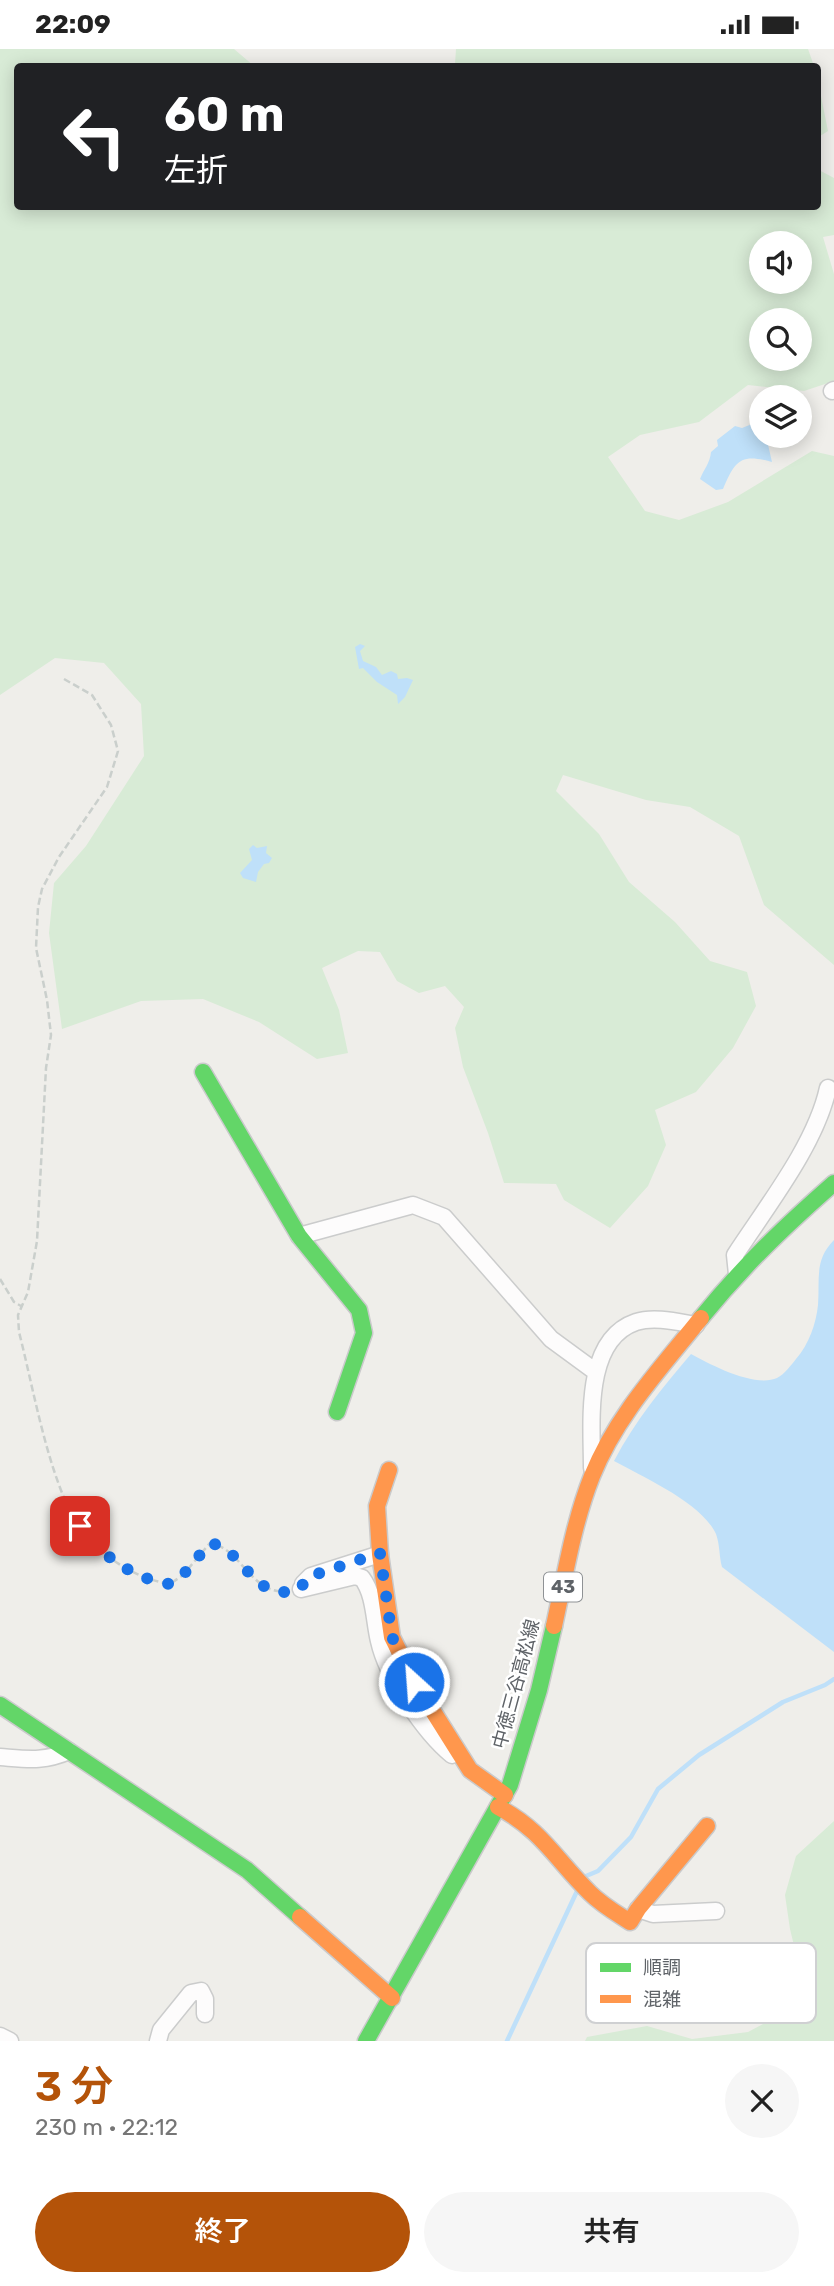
<!DOCTYPE html>
<html lang="ja">
<meta charset="utf-8">
<style>
:root{--surface:#fff;--page:#f6f6f6;--text:#222;--muted:#767676;--accent:#b45309}
body{margin:0;font-family:Rubik,"Noto Sans JP",sans-serif;background:var(--page);color:var(--text);height:100vh;display:flex;flex-direction:column;font-size:26px;white-space:nowrap}
*{box-sizing:border-box;margin:0}
p{font-size:23px;color:var(--muted)}
.icon{flex:none;width:38px;height:38px;fill:none;stroke:currentColor;stroke-width:2;stroke-linecap:round;stroke-linejoin:round}
.map{position:relative;height:1992px;overflow:hidden}
.panel{display:flex;flex-direction:column;background:var(--surface);flex:1}
.panel>*{flex:none}
.banner{position:absolute;left:14px;top:14px;width:807px;height:147px;border-radius:7px;box-shadow:0 4px 18px #0003;background:#202124;color:#fff;overflow:hidden}
.tools{position:absolute;left:749px;top:182px;display:grid;gap:14px}
.tools a{display:grid;place-items:center;width:63px;height:63px;border-radius:50%;background:var(--surface);box-shadow:0 4px 18px #0003;font-size:35px}
.pin{position:absolute;display:grid;place-items:center;width:60px;height:60px;color:#fff;margin:-30px;border-radius:14px;box-shadow:0 4px 10px #0006}
.me{position:absolute;width:77px;margin:-38px;rotate:334deg;stroke-linejoin:round;filter:drop-shadow(0 0 5px #0008)}
.turn{display:flex;align-items:center;gap:24px;height:147px;padding:0 35px;font-size:32px}
.turn .icon{width:91px;height:91px;stroke-width:2.5}
.turn b{display:block;font-size:49px;line-height:60px}
.round{display:grid;place-items:center;flex:none;width:74px;height:74px;border-radius:37px;background:var(--page)}
.summary{display:flex;align-items:center;justify-content:space-between;height:119px;padding:0 35px}
h1{font-size:42px;font-weight:600;line-height:52px;color:var(--accent)}
.button{display:flex;gap:14px;margin-top:auto;padding:14px 35px}
.button a{flex:1;height:80px;border-radius:42px;background:var(--accent);color:#fff;font-size:28px;font-weight:600;line-height:80px;text-align:center}
.button a+a{background:var(--page);color:var(--text)}
.status{display:flex;justify-content:space-between;align-items:center;height:49px;padding:0 35px;background:var(--surface);direction:ltr}
.status svg{height:19px;fill:currentColor}
.map>svg:first-child{display:block}
</style>
<div class="status"><b>22:09</b><svg viewBox="0 0 49 12"><path d="M0 12V9h3v3zM5 12V6h3v6zM10 12V3h3v9zM15 12V0h3v12zM26 1h20v11H26zM47 4h2v5h-2z"/></svg></div>
<div class="map">
<svg width="834" height="1992" viewBox="0 0 834 1992">
<rect width="100%" height="100%" fill="#efeeea"/>
<!-- green -->
<path fill="#d8ebd6" fill-rule="evenodd" d="M0,0h234l20,17 -236,1v140h799v-38l17,9v57l-11,2 11,37v107l-30,10 -56,-6 -49,37 -59,13 -32,22 37,54 34,9 49,-18 84,-51 22,5v509l-70,-60 -25,-69 -49,-29 -44,-7 -83,-25 -7,16 43,43 30,48 46,40 35,39 37,11 9,34 -23,42 -37,44 -41,18 11,35 -18,41 -38,42 -46,-28 -8,-16 -52,-1 -16,-50 -25,-66 -8,-39 9,-21 -19,-21 -26,7 -22,-12 -17,-29 -22,-1 -36,17 17,42 9,43 -31,6 -58,-37 -56,-23 -62,2 -79,28 -13,-96 5,-50 32,-37 58,-90 -3,-52 -37,-41 -49,-5 -55,37zM761,194h39v39h-39zM761,271h39v39h-39z
M456,0h352l6,17h-362l3,-2z
M817,27l11,55 -11,7z
M834,1772v220h-249l2,-4 60,-11 45,13 56,-7 51,-27 -2,-47 -7,-29 -5,-34 11,-39z"/>
<!-- water -->
<path fill="#bfe0f9" d="M760,360l1,27h5l6,26c-32,-9 -37,-1 -49,27l-7,1 -16,-11c4,-10 10,-16 11,-27l7,-6 -1,-6 18,-14 7,2 10,-4 2,-13z
M360,595l5,2 -5,5 3,10 13,6 6,8 9,-4 6,3 1,5 9,-1 6,2 -8,17 -7,7 -1,-9 -20,-13 -14,-14 -4,1 -4,-22z
M253,796l4,3 10,-2 -1,7 6,5 -3,5 -5,1 -6,8 -2,10 -13,-4 -3,-5 12,-13 -3,-11z
M834,1191v412l-112,-85c-3,-11 -2,-22 -6,-33 -14,-31 -73,-57 -102,-73 21,-40 48,-73 77,-107 20,11 64,34 86,24 8,-4 14,-13 19,-19 13,-15 20,-35 22,-54 2,-26 -4,-45 16,-65z"/>
<g fill="none" stroke-linecap="round" stroke-linejoin="round">
<!-- stream -->
<path stroke="#bfe0f9" stroke-width="4.5" d="M586,1827l12,-5 33,-34 27,-48 41,-34 84,-53 42,-17 9,-6
M507,1992l71,-152"/>
<defs>
<path id="street" d="M832,342l2,-1
M299,1187l114,-31 31,12 107,122 45,33
M737,1225l-2,-19c32,-49 81,-111 93,-167
M592,1419c0,-45 -9,-128 44,-146 18,-6 42,0 60,3
M303,1535l8,-8 69,-22
M301,1540l54,-13 7,2c13,17 12,43 17,63 8,36 45,91 73,114
M0,1708c27,2 44,5 69,-6
M638,1860l15,5 63,-3
M0,1987l10,5
M158,1992l3,-11 30,-37 10,-2 4,8v15"/>
<path id="fast" d="M203,1023l96,164 60,74 5,23 -27,79
M701,1269c42,-52 83,-91 133,-135
M0,1656l247,165 53,47
M366,1992l144,-256 29,-95 15,-64"/>
<path id="slow" d="M389,1421l-12,36 3,48 12,83 22,44 56,89 35,25
M554,1577c11,-50 19,-102 38,-150 24,-60 69,-108 109,-158
M498,1758c44,23 58,53 92,86 12,12 26,20 40,29l8,-13 69,-83
M300,1868l92,81"/>
</defs>
<!-- street casing -->
<use href="#street" stroke="#cbcccc" stroke-width="19"/>
<!-- fast casing -->
<use href="#fast" stroke="#cacacb" stroke-width="19"/>
<!-- slow casing -->
<use href="#slow" stroke="#cacacb" stroke-width="19"/>
<!-- path -->
<path stroke="#cacfcc" stroke-width="2.5" stroke-dasharray="7 3.5" stroke-linecap="butt" d="M64,630l28,16 19,30 7,26 -11,36 -48,70 -17,32 -4,18 -2,41 11,52 4,35 -5,33 -9,173 -9,51 -10,23 1,17c14,55 26,126 50,177 17,38 61,69 101,75l13,-9 27,-32c31,5 42,53 77,48
M0,1230l14,23 7,4"/>
<!-- street -->
<use href="#street" stroke="#fdfcfc" stroke-width="16"/>
<!-- fast -->
<use href="#fast" stroke="#63d668" stroke-width="16"/>
<!-- slow -->
<use href="#slow" stroke="#ff974d" stroke-width="16"/>
</g>
<g fill="none" stroke-linecap="round" stroke-linejoin="round">
<!-- route -->
<path stroke="#1a73e8" stroke-width="12" stroke-dasharray="0 21.6" d="M80,1477c21,29 53,53 90,58l13,-9 27,-32c28,4 39,43 68,49 7,1 16,-2 23,-3l4,-10 6,-3 69,-23 12,84 22,45"/>
</g>
<g text-anchor="middle" dominant-baseline="central" stroke-width="5" stroke-linejoin="round" paint-order="stroke">
<!-- shield labels -->
<rect fill="#fff" stroke="#8f9295" stroke-width="2" x="544" y="1523.5" width="38" height="29" rx="5"/>
<g font-size="18" font-weight="bold" fill="#5f6368">
<text x="563" y="1538">43</text>
</g>
<!-- street labels -->
<g font-size="19" fill="#5f6368" stroke="#fff">
<text transform="translate(516 1635) rotate(-75)">中徳三谷高松線</text>
</g>
</g>
<!-- legend -->
<rect x="586" y="1894" width="230" height="80" rx="10" fill="#fff" stroke="#cfd0d2" stroke-width="2"/>
<rect x="600" y="1914" width="31" height="9" fill="#63d668"/>
<rect x="600" y="1946" width="31" height="8" fill="#ff974d"/>
<g font-size="19" fill="#5f6368">
<text x="643" y="1925">順調</text>
<text x="643" y="1957">混雑</text>
</g>
</svg>
<div class="tools">
<a><svg class="icon" aria-label="sound" viewBox="0 0 24 24"><path d="M4 9h4l5-4v14l-5-4H4zM17 9q2 3 0 6"/></svg></a>
<a><svg class="icon" aria-label="search" viewBox="0 0 24 24"><circle cx="10" cy="10" r="6"/><path d="M15 15l6 6"/></svg></a>
<a><svg class="icon" aria-label="layers" viewBox="0 0 24 24"><path d="M12 4l9 5-9 5-9-5zM3 14l9 5 9-5"/></svg></a>
</div>
<div class="pin" style="left:80px;top:1477px;background:#d93025"><svg class="icon" aria-label="arrive" viewBox="0 0 24 24"><path d="M6 21V4h12l-3 4 3 4H6"/></svg></div>
<svg class="me" style="left:414px;top:1633px" viewBox="-20 -20 40 40"><circle r="17" fill="#1a73e8" stroke="#fff" stroke-width="3"/><path d="M0-11L8 9 0 5-8 9z" fill="#fff"/></svg>
<div class="banner">
<div class="turn"><svg class="icon" aria-label="left" viewBox="0 0 24 24"><path d="M17 20v-9H6M10 6l-5 5 5 5"/></svg><div><b>60 m</b>左折</div></div>
</div>
</div>
<section class="panel">
<div class="summary"><div><h1>3 分</h1><p>230 m · 22:12</p></div><a class="round"><svg class="icon" aria-label="close" viewBox="0 0 24 24"><path d="M6 6l12 12M18 6L6 18"/></svg></a></div>
<div class="button"><a>終了</a><a>共有</a></div>
</section>
